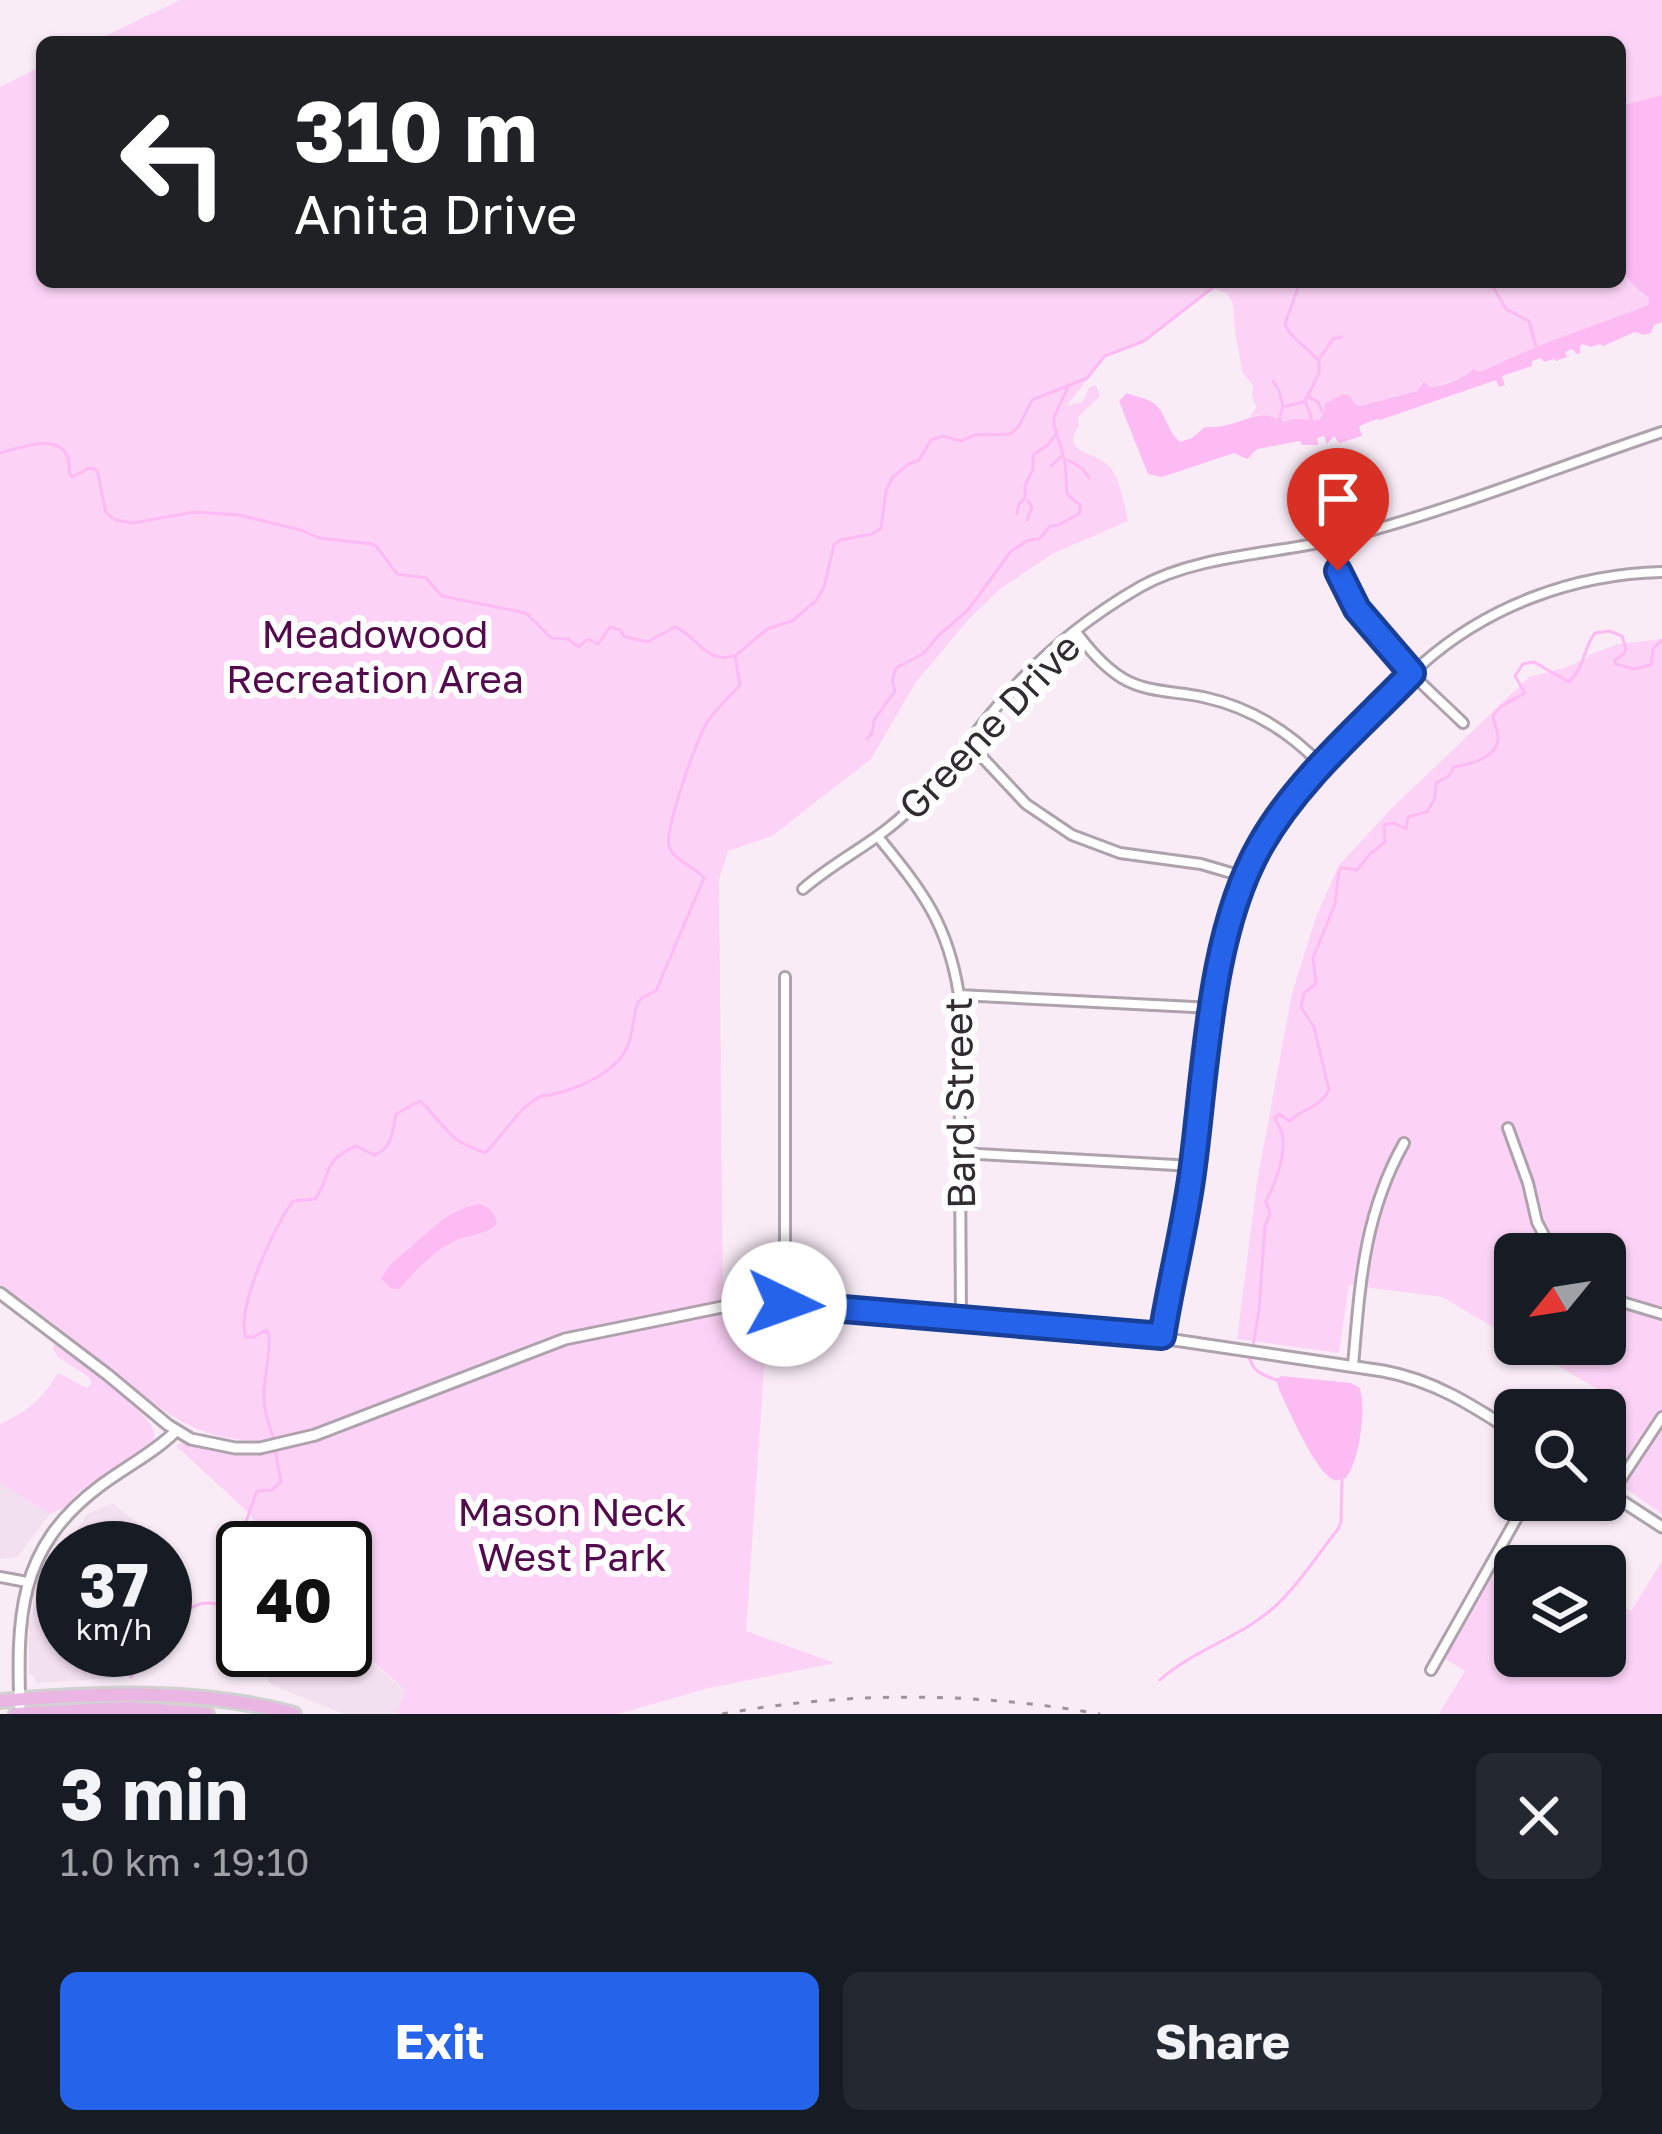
<!DOCTYPE html>
<meta charset="utf-8">
<style>
:root{--surface:#171b24;--page:#242831;--text:#f1f3f6;--muted:#9ea1a6;--accent:#2563eb}
body{margin:0;font-family:"Golos Text",sans-serif;background:var(--page);color:var(--text);height:100vh;display:flex;flex-direction:column;font-size:45px;white-space:nowrap}
*{box-sizing:border-box;margin:0}
p{font-size:39px;color:var(--muted)}
.icon{flex:none;width:66px;height:66px;fill:none;stroke:currentColor;stroke-width:2;stroke-linecap:round;stroke-linejoin:round}
.map{position:relative;height:1714px;overflow:hidden}
.drawer{display:flex;flex-direction:column;background:var(--surface);flex:1}
.drawer>*{flex:none}
.top-card{position:absolute;left:36px;top:36px;width:1590px;height:252px;border-radius:18px;box-shadow:0 3px 9px #0004;background:#202124;color:#fff;overflow:hidden}
.needle{width:78px;rotate:240deg}
.fabs{position:absolute;left:1494px;top:1233px;display:grid;gap:24px}
.fabs a{display:grid;place-items:center;width:132px;height:132px;border-radius:18px;background:var(--surface);box-shadow:0 3px 9px #0004;font-size:60px}
.speed{position:absolute;left:36px;top:1521px;display:flex;gap:24px;font-size:60px;font-weight:700;text-align:center}
.speed>*{display:grid;place-content:center;width:156px;height:156px;border-radius:50%;background:var(--surface);box-shadow:0 3px 9px #0004;line-height:1}
.speed small{font-size:30px;font-weight:400}
.speed .limit{border:6px solid #111;border-radius:18px;background:#fff;color:#111}
.pin{position:absolute;display:grid;place-items:center;width:102px;height:102px;color:#fff;margin:-123px -51px;border-radius:50% 50% 50% 0;rotate:-45deg;box-shadow:0 0 12px #0007}
.pin .icon{rotate:45deg}
.me{position:absolute;width:132px;margin:-66px;rotate:93deg;stroke-linejoin:round;filter:drop-shadow(0 0 9px #0008)}
.turn{display:flex;align-items:center;gap:42px;height:252px;padding:0 60px;font-size:54px}
.turn .icon{width:156px;height:156px;stroke-width:2.5}
.turn b{display:block;font-size:84px;line-height:102px}
.round{display:grid;place-items:center;flex:none;width:126px;height:126px;border-radius:18px;background:var(--page)}
.summary{display:flex;align-items:center;justify-content:space-between;height:204px;padding:0 60px}
h1{font-size:72px;font-weight:700;line-height:90px}
.action{display:flex;gap:24px;margin-top:auto;padding:24px 60px}
.action a{flex:1;height:138px;border-radius:18px;background:var(--accent);color:#fff;font-size:48px;font-weight:700;line-height:138px;text-align:center}
.action a+a{background:var(--page);color:var(--text)}
.map>svg:first-child{display:block}
</style>
<div class="map">
<svg width="1662" height="1714" viewBox="0 0 1662 1714">
<rect width="100%" height="100%" fill="#f9ecf7"/>
<!-- built -->
<path fill="#f2dfef" d="M0,1483l50,31 -33,43 -17,2z
M112,1503l26,20 5,25h-76l19,-33z
M63,1556v94h48l3,28 -78,5 -3,-8 -4,-1v-51l16,-53 10,-1z
M345,1639l60,52 -8,23h-53l-72,-29 -15,-22 3,-13h85z"/>
<!-- green -->
<path fill="#fcd3f6" d="M180,0h1482v95l-42,11v-64h-1527z
M42,66v216h1578v-56c7,34 -5,48 28,71l1,6 -7,5 -162,64 -44,14 -7,1 -7,-4 -5,8 -57,15 -5,-2 -5,-8 -25,8 -1,9 -5,7 -36,2 -24,-7 -9,2 6,-10 -4,-11 1,-10 -10,-13 -8,-41 -2,-29 -7,-10 -13,-5 -69,53 -39,15 -38,50 15,-4 8,-15 6,-2 4,11 -22,21 1,9c-19,28 15,25 29,39 13,14 16,39 20,56l-76,33 -53,36 -30,29 -53,63 -45,77 -99,77 -44,15 -9,29 4,420 -178,38 -248,97c-94,21 -133,-24 -200,-77 -32,-26 -64,-50 -97,-74v-1197z
M1662,639v875l-57,-40v-64h-7l9,-15 -85,-51h83v-90h-90v86l-73,-43 -93,-12 -10,68 -102,-14 20,-157 35,-189 24,-76 23,-52 52,-56 138,-132 35,-9 25,-11v-2l29,-11z
M768,1311l-22,320 89,32 -126,25 -91,26h-221l8,-24 -60,-53v-89h-72l-24,-35 -73,-67 8,-5c46,15 90,14 135,-1l236,-93 66,-12 79,-20z
M54,1343c19,11 87,65 97,82 4,7 3,10 3,18l-74,48 -15,16 -15,7 -50,-31v-59c30,-14 40,-23 58,-51l29,15 4,-4 -1,-6 -32,-21 -5,-8z
M1662,1561v153h-223l26,-43 -20,-12 46,-81 24,14v64h90v-29l14,-23 12,7z"/>
<!-- water -->
<path fill="#fcbbf3" d="M1662,95v227l-8,3 -3,8 -7,2 -9,-3 -32,14 -3,-2 -9,3 -8,-3 -3,2v7l-3,1 -5,-5 -7,3 2,5 -11,4 -2,-2 -10,3 -3,-4 -9,3v5l-30,10 3,9 -6,2 -3,-7 -116,40 -3,-1 -18,7 3,10 -23,7 -5,-7 -7,8 -3,-8 -7,2 1,7h-16l-2,-4 -43,8 -10,10 -13,-6 -72,24 -14,-3 -29,-73 8,-8c10,4 23,6 29,12 10,10 12,27 24,37l12,-4 13,-11c30,3 51,-20 72,-8l3,-3 3,6 11,-3 25,1 5,-7 1,-9 18,-10 7,2 5,8 5,2 57,-15 7,-10 5,6c14,-1 34,-7 44,-18l7,3 63,-28 103,-38 3,-3 -1,-6c-37,-26 -19,-35 -28,-71v-120z
M480,1204c10,4 15,9 17,20 -12,12 -31,10 -46,19 -21,11 -36,29 -52,46l-8,-1 -10,-9c9,-17 20,-23 33,-35 21,-18 38,-36 66,-40z
M1281,1376l70,7 9,5c6,22 0,71 -14,90 -9,2 -10,5 -18,-2 -16,-13 -40,-67 -49,-87l-3,-9z"/>
<g fill="none" stroke-linecap="round" stroke-linejoin="round">
<!-- stream -->
<path stroke="#fcbbf3" stroke-width="3" d="M1300,282l-15,42c6,16 25,24 34,38v11l-14,28 7,19
M1490,282l16,27 23,12 8,29
M1319,359l14,-20 9,-2
M1273,381l6,9 4,17
M1308,394l2,4 8,4 7,15
M1280,416l3,-9 20,-5
M0,453c25,-7 73,-25 69,20l3,4 17,-9 6,1 3,5 8,39 10,7 17,3 61,-11 45,3 62,15 18,8 53,6 5,3 20,27 29,4 16,18 84,17 25,25 17,1 11,8 9,-8 10,5 12,-17 11,3 2,6 24,6 28,-15c23,9 30,37 59,29
M1068,460l14,8 7,10
M1051,466l11,-10
M1017,513l2,-9 6,-6v-12l8,-17v-14l15,-10 7,-10
M1027,520l5,-13 -4,-7
M867,739l5,-6 2,-13 21,-29 -3,-10 4,-13 27,-14 15,-18 31,-27 42,-58 18,-11 10,-1 11,-13 9,-1 21,-12v-8l-13,-11 -2,-33 -11,-36v-8l14,-30
M1253,1346l6,-36 6,-84 5,-12 -4,-13c9,-16 19,-44 17,-63 0,-5 -6,-15 -8,-20l4,-4 11,7c13,-13 30,-13 39,-31l-15,-63 -13,-20 3,-14 12,-9 -3,-26 22,-54 4,-33 3,-3 15,2 13,-16 15,-12 -1,-17 10,-2 12,6 2,-12 19,-5 8,-14 1,-15 13,-7 5,-9c16,-3 44,-9 44,-29 0,-8 -4,-15 -5,-22l7,-9 25,-14 -10,-17 8,-12 11,-2 35,20c16,-14 14,-34 26,-49l14,-2 13,5 4,12 -2,6 -9,6v4l19,5 17,-4 2,-16 9,-9
M1250,1359c3,13 15,17 26,21
M274,1439c-20,-49 -4,-59 -5,-104l-3,-5 -12,7h-8c-11,-28 29,-112 47,-136l22,-2c18,-23 4,-37 41,-53l18,9c18,-6 19,-25 22,-41l24,-13c13,11 22,27 36,38 8,6 20,10 29,14 16,-15 33,-44 51,-54 9,-6 7,-2 18,-5 20,-4 51,-18 65,-34 18,-20 12,-50 21,-60 4,-5 11,-6 16,-9l48,-113c-10,-12 -30,-17 -35,-32 -5,-14 28,-109 39,-125 9,-13 21,-24 32,-36l-5,-29 32,-27 25,-8 24,-20 8,-14 10,-42 6,-5 32,-6 9,-6 5,-37 6,-13 15,-13 12,-5 12,-20 12,-4 18,5 14,-6 35,-1 9,-8 13,-26 55,-22 18,-22 39,-15 76,-59
M165,1633c16,-16 28,-35 51,-29l7,-2 12,-15 2,-40 20,-56 15,-1 9,-8 -6,-33
M131,1677l17,-27
M1160,1680c33,-30 79,-42 112,-71 22,-18 47,-56 66,-80l3,-7 1,-42"/>
<defs>
<path id="minor" d="M1327,542c8,21 15,42 27,62 27,45 71,82 109,119
M1076,632c13,17 27,34 46,46 25,15 53,13 81,19 46,10 87,35 119,69
M968,742l58,62 46,31 48,18 81,11 44,13
M879,838c44,54 69,86 80,157l2,325
M803,889c36,-31 75,-47 109,-82 32,-32 59,-70 88,-104 39,-46 88,-86 140,-116 60,-34 144,-33 211,-51 106,-28 207,-69 311,-104
M959,995l254,13
M1508,1128l20,55 9,39 17,32
M961,1153l232,13
M1605,1297l57,17
M785,1304v-327
M1162,1337c9,-57 23,-113 31,-170 12,-96 17,-216 57,-303 22,-47 59,-84 95,-121 25,-26 49,-55 76,-78 66,-59 153,-91 241,-93
M1353,1366c7,-80 10,-150 51,-223
M1611,1494l51,-77
M0,1577l27,5
M1431,1670l96,-170"/>
<path id="tertiary" d="M0,1293l108,82 60,50 23,14 44,9h25l55,-13 250,-96 162,-33h99l301,27 256,38c50,9 89,34 132,62
M1605,1490l57,37
M20,1714c-3,-96 -4,-165 80,-228 25,-19 54,-33 76,-55"/>
<path id="trunk" d="M0,1701c98,-8 199,-13 294,13
M16,1714l112,-6 79,6"/>
</defs>
<!-- minor casing -->
<use href="#minor" stroke="#aea2ac" stroke-width="14"/>
<!-- tertiary casing -->
<use href="#tertiary" stroke="#aea2ac" stroke-width="15"/>
<!-- trunk casing -->
<use href="#trunk" stroke="#d2d1d1" stroke-width="18"/>
<!-- minor -->
<use href="#minor" stroke="#fff" stroke-width="8"/>
<!-- tertiary -->
<use href="#tertiary" stroke="#fff" stroke-width="9"/>
<!-- trunk -->
<use href="#trunk" stroke="#eab4e3" stroke-width="12"/>
<!-- rail -->
<path stroke="#9c929a" stroke-width="3" stroke-dasharray="6 12" stroke-linecap="butt" d="M722,1714c125,-23 254,-22 378,0"/>
</g>
<g fill="none" stroke-linecap="round" stroke-linejoin="round">
<defs>
<path id="route" d="M784,1304l378,32c9,-57 24,-113 31,-171 13,-99 17,-233 68,-321 37,-65 99,-117 151,-171l-55,-64 -19,-38"/>
</defs>
<!-- route casing -->
<use href="#route" stroke="#184099" stroke-width="30"/>
<!-- route -->
<use href="#route" stroke="#2563eb" stroke-width="21"/>
</g>
<g text-anchor="middle" dominant-baseline="central" stroke-width="12" stroke-linejoin="round" paint-order="stroke">
<!-- park labels -->
<g font-size="39" fill="#530b4e" stroke="#fff">
<text x="375" y="633">Meadowood<tspan x="375" dy="45">Recreation Area</tspan></text>
<text x="572" y="1511">Mason Neck<tspan x="572" dy="45">West Park</tspan></text>
</g>
<!-- street labels -->
<g font-size="39" fill="#312c30" stroke="#fff">
<text transform="translate(989 726) rotate(-46)">Greene Drive</text>
<text transform="translate(959 1103) rotate(-91)">Bard Street</text>
</g>
</g>
</svg>
<div class="fabs">
<a><svg class="needle" viewBox="-14 -14 28 28"><path d="M0-13l5 13h-10z" fill="#e53935"/><path d="M0 13l5-13h-10z" fill="#9ea1a6"/></svg></a>
<a><svg class="icon" aria-label="search" viewBox="0 0 24 24"><circle cx="10" cy="10" r="6"/><path d="M15 15l6 6"/></svg></a>
<a><svg class="icon" aria-label="layers" viewBox="0 0 24 24"><path d="M12 4l9 5-9 5-9-5zM3 14l9 5 9-5"/></svg></a>
</div>
<div class="speed"><div>37<small>km/h</small></div><div class="limit">40</div></div>
<div class="pin" style="left:1338px;top:571px;background:#d93025"><svg class="icon" aria-label="arrive" viewBox="0 0 24 24"><path d="M6 21V4h12l-3 4 3 4H6"/></svg></div>
<svg class="me" style="left:784px;top:1304px" viewBox="-20 -20 40 40"><circle r="19" fill="#fff"/><path d="M0-13L10 11 0 6-10 11z" fill="#2563eb"/></svg>
<div class="top-card">
<div class="turn"><svg class="icon" aria-label="left" viewBox="0 0 24 24"><path d="M17 20v-9H6M10 6l-5 5 5 5"/></svg><div><b>310 m</b>Anita Drive</div></div>
</div>
</div>
<section class="drawer">
<div class="summary"><div><h1>3 min</h1><p>1.0 km · 19:10</p></div><a class="round"><svg class="icon" aria-label="close" viewBox="0 0 24 24"><path d="M6 6l12 12M18 6L6 18"/></svg></a></div>
<div class="action"><a>Exit</a><a>Share</a></div>
</section>
